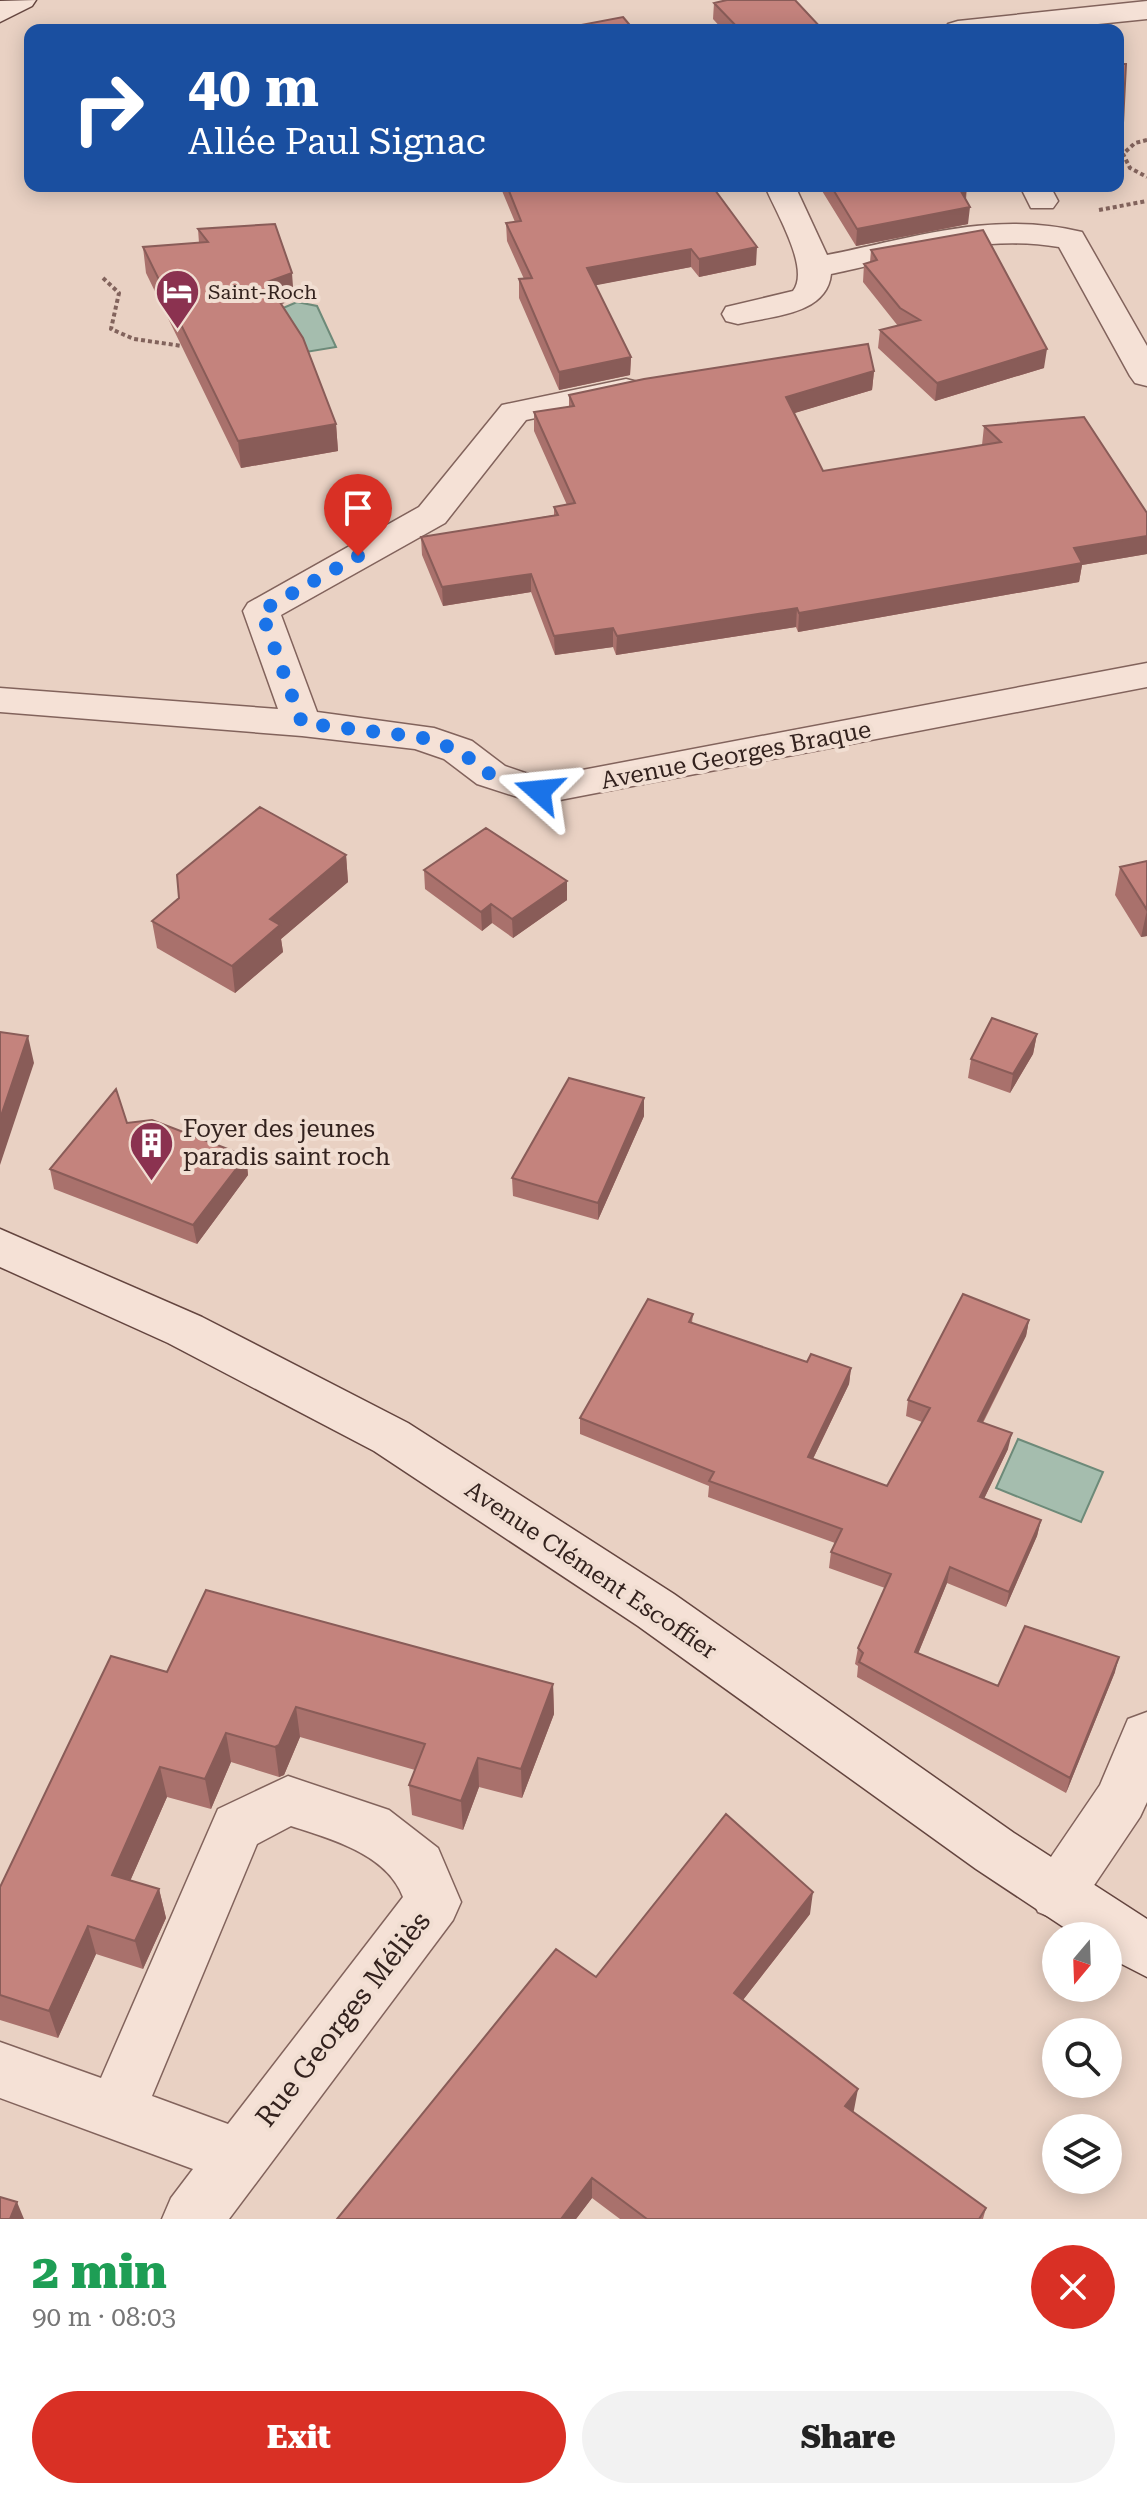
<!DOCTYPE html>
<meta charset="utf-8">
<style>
:root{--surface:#fff;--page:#f2f2f2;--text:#222;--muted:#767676;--accent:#d93025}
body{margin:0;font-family:"Roboto Serif",serif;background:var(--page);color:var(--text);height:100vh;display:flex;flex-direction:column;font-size:30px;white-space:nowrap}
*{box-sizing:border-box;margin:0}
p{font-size:26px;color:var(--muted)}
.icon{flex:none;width:44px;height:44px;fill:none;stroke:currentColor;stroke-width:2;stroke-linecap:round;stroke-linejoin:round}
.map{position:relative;height:2219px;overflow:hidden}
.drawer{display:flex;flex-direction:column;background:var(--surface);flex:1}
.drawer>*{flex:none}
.hud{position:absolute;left:24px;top:24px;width:1100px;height:168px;border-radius:16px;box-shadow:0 4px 20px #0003;background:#1a4fa0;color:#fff;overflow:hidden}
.needle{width:52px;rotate:199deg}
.fabs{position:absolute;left:1042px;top:1922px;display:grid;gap:16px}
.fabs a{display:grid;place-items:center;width:80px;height:80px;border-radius:50%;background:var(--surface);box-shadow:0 4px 20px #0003;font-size:40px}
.pin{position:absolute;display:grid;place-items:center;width:68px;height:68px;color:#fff;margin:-82px -34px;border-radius:50% 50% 50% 0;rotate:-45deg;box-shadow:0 0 8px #0007}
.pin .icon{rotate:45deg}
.me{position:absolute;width:88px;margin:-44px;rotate:288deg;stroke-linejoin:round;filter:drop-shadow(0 0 6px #0008)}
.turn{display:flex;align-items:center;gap:28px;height:168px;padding:0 32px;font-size:36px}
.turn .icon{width:104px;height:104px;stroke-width:2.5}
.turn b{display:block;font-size:56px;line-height:68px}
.round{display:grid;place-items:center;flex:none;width:84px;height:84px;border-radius:42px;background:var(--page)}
.headline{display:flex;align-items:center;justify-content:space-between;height:136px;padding:0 32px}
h1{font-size:48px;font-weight:800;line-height:60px;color:#1e9e55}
.action{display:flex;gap:16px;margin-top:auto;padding:16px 32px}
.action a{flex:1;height:92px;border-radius:48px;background:var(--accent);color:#fff;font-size:32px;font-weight:800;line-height:92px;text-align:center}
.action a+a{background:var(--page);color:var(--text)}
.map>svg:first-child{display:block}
</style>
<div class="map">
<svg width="1147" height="2219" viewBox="0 0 1147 2219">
<rect width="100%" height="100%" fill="#e9d1c3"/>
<!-- water -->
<path fill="#a5bdae" stroke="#6d8a79" stroke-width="2" d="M297,302l20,4 19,41 -36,6 -31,-39z
M1018,1439l85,33 -22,50 -85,-34z"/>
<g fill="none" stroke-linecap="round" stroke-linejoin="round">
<defs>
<path id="street" d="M1147,1v18l-108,11h-95l4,-6 10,-3z
M765,186h30l32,69c86,-17 167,-45 255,-23l65,114v40l-12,-3 -5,-7 -71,-129c-79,-13 -151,11 -228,27 -4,41 -60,42 -93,50l-12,-3 -4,-7 4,-7 67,-16c18,-22 -18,-80 -28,-105z
M1020,186h30l8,15 -5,7h-22z
M626,379l12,3 5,7 -5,7 -112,24 -81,103 -164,92 36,97 117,16 38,13 33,25 35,12 607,-115v24l-608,117 -62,-20 -33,-25 -29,-10 -113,-13 -302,-24v-24l278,21 -35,-98 5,-8 171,-96 83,-102z
M1147,1712v90l-7,15 -64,95 -19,8 -19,-8 -9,-18 9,-18 62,-91 28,-66z
M288,1776l101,34 49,38 23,54 -8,18 -224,299h-67l9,-21 22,-29 -193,-71v-56l101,36 117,-269zM291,1826c40,13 96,28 112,71l-175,227 -76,-28 105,-252z"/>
<path id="secondary" d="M36,0l-4,6 -32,16v-21z
M0,1229l202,88 206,106 266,171 340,239 133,86v58l-39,-20v-21h-31l-101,-67 -338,-243 -264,-175 -206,-108 -168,-76z"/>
</defs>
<!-- street casing -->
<use href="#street" stroke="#82635c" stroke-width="3"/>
<!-- secondary casing -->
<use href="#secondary" stroke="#64453f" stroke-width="3"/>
<!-- path -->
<path stroke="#82635c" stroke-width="4" stroke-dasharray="4 3" stroke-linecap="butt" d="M1147,140l-12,3 -12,11 7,14 17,9
M1099,210l48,-9
M103,278l16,15 -8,36 23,10 48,7"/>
<!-- street -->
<use href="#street" fill="#f5e1d6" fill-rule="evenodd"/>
<!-- secondary -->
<use href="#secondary" fill="#f5e1d6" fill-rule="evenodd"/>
</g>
<!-- wall -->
<path fill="#a9716c" d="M714,3l109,27h-100l-10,-11z
M1118,64l5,59 -3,19h-2z
M500,186h212l44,79 -57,12 -8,-10 -96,18 36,72 -1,18 -71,15 -40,-92v-19h5l-17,-38 -1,-18 9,-1z
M819,186h148l-1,14 2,24 -112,22z
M198,229l96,71 -13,4 55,120 2,27 -97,17 -95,-195 -3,-26 56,-4z
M871,250l173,118 -109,33 -57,-53 2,-18 18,-4 -35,-44 1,-18 6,-2z
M874,371l-2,19 -78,23 29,58 159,-26 2,-19 163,87v41l-65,11 -3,17 -281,50 -2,-5 -180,28 -3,-8 -58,8 -24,-63 -88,14 -21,-51 -1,-18 133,-22v-8l13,-2 -33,-74v-19l35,-5v-12z
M346,855l2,27 -67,57 2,13 -48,41 -78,-45 -5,-27z
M1147,861v75l-6,1 -26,-42 5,-28z
M424,870l143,11v19l-54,38 -21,-15 -10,8 -57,-42z
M1037,1034l-4,20 -23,39 -42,-15 3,-19z
M644,1098v18l-46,104 -85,-24 -1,-18z
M127,1123l119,33 2,19 -51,69 -143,-55 -4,-20z
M693,1314l-1,9 115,39 44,6 -2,16 -36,75 74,27 35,-64 -16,-6 2,-16 121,-80 -3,16 -43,87 25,26 -24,50 57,21 -4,16 -31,71 -59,-24 -29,71 80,32 117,-14 -49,121 -209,-116 1,-11 -3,-2 3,-16 27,-60 -56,-20 2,-16 4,-9 -127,-46 1,-11 -129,-52v-16z
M167,1672l386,12 1,30 -32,84 -43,-11 -16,43 -51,-15 -3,-30 6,-15 -115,-33 -16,38 -5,2 -48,-15 -20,47 -44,-12 -37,84 29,8 7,29 -23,51 -47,-15 -38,84 -58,-18v-133z
M810,1914l-67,86 111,110 -1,2 133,96 -3,11h-363l-28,-21 -16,21 20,-242z"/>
<!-- shaded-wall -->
<path fill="#895c58" d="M958,186h9l-2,15z
M970,207l-2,17 -112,22 1,-17z
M757,247l-1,18 -57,12v-18z
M691,249v18l-104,20v-19z
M292,273l2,27 -25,8 -2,-26z
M1047,349l-3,19 -109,33 2,-18z
M631,357l-1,18 -71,15v-18z
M874,371l-2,19 -87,26 1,-19z
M336,424l2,27 -97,17 -3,-27z
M1147,536v18l-65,11 -3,17 -281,50 1,-19 275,-65z
M531,574v18l-88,14 -1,-19z
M797,608l-1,19 -180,28 1,-19z
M613,628v19l-58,8 -1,-19z
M346,855l2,27 -67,57 2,13 -48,41 -3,-27 38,-47z
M567,881v19l-54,38 -1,-19z
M491,904l1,19 -10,8 -1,-19z
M1147,910v26l-6,1z
M1037,1034l-4,20 -23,39 3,-19z
M28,1036l6,27 -34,102v-46z
M644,1098v18l-46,104v-17z
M246,1156l2,19 -51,69 -4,-19z
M1029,1320l-3,16 -51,101 3,-16z
M851,1368l-2,16 -43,89 2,-16z
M1012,1433l-4,16 -31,64 3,-16z
M1041,1520l-4,16 -31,71 3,-15z
M950,1567l-3,16 -35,85 3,-16z
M1119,1657l-4,15 -49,121 4,-15z
M553,1684l1,30 -32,84 -1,-29z
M296,1707l4,30 -16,38 -5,2 -4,-30z
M226,1733l5,29 -20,47 -6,-30z
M478,1758l1,29 -16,43 -2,-29z
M160,1767l7,30 -47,107 -8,-29z
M159,1889l7,29 -23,51 -8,-28z
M813,1892l-3,22 -78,100 2,-21z
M88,1926l8,28 -38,84 -9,-27z
M858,2089l-4,21 -13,16 4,-20z
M592,2178v20l-16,21h-15z
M17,2202l7,17h-14z"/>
<!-- building -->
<path fill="#c4837d" stroke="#895c58" stroke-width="2" d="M727,0h68l28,30h-83l-26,-27z
M623,17l11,13h-79z
M1118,64h8l-3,59h-5z
M507,186h205l45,61 -58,12 -8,-10 -104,19 44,89 -72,15 -40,-93 13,-1 -26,-55 15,-2z
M831,186h127l12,21 -113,22z
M275,224l17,49 -25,9 36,56 33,86 -98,17 -95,-194 65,-5 -10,-13z
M983,230l64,119 -110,34 -57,-53 40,-10 -20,-12 -36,-44 13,-4 -6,-10z
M868,344l6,27 -88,26 37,74 178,-29 -17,-16 100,-9 63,96v23l-73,12 8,15 -283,50 -2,-5 -180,28 -4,-8 -59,8 -23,-62 -89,13 -21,-50 137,-22 -4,-8 21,-4 -41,-91 40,-6 -5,-11 75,-16z
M260,807l86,48 -76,64 10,6 -48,41 -80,-45 27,-23 -2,-23z
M486,828l81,53 -55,38 -21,-15 -10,8 -57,-42z
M1147,861v49l-27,-43z
M992,1018l45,16 -24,40 -42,-15z
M0,1032l28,4 -28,83z
M569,1078l75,20 -46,105 -86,-25z
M116,1089l11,34 25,-3 94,36 -53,69 -143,-56z
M963,1294l66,26 -51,101 34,12 -32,64 61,23 -32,72 -59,-25 -35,85 83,34 27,-60 94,31 -49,121 -211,-116 4,-9 -5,-5 33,-74 -60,-22 11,-23 -133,-48 5,-9 -134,-54 68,-119 45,15 -4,8 118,40 4,-8 40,14 -43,89 79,29 43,-78 -22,-8z
M206,1590l347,94 -32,85 -43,-11 -17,43 -52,-16 16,-41 -129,-37 -17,38 -4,2 -49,-14 -21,46 -45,-12 -48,108 47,14 -24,52 -47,-15 -39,85 -49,-16v-108l111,-231 56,16z
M726,1814l87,78 -79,101 124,96 -13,17 141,102 -7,11h-332l-55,-41 -31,41h-224l219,-270 40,28z
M0,2197l17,5 -7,17h-10z"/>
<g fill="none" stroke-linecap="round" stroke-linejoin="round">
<!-- route -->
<path stroke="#1a73e8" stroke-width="14" stroke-dasharray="0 25.2" d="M358,556l-97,55 41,112 118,14 38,13 33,25 48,16"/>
</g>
<!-- icons -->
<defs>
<symbol id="hotel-pin" viewBox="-11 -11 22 30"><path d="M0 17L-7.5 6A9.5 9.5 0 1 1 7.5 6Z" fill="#8b3250" stroke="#f1ded2"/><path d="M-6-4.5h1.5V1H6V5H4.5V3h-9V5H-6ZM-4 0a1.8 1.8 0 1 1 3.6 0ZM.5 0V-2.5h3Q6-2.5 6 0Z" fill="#fff"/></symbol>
<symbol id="building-pin" viewBox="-11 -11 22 30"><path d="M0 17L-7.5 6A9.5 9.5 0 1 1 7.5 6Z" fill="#8b3250" stroke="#f1ded2"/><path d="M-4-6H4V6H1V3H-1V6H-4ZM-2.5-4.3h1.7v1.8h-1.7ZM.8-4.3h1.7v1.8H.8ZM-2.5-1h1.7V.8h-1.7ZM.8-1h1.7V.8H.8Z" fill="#fff"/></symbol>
</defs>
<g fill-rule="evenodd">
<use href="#hotel-pin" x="152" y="266" width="51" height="69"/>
<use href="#building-pin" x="126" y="1118" width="51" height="69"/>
</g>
<g text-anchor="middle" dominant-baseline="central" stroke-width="8" stroke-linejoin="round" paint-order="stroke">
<!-- far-poi labels -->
<g font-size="20" fill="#33221e" stroke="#f1ded2" text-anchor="start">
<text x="208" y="292">Saint-Roch</text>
</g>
<!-- street labels -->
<g font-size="24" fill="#33221e" stroke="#f1ded2">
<text transform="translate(736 755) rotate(-11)">Avenue Georges Braque</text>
<text transform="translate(591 1570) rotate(34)">Avenue Clément Escoffier</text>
</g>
<!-- poi labels -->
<g font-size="24" fill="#33221e" stroke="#f1ded2" text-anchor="start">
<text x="183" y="1129">Foyer des jeunes<tspan x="183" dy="28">paradis saint roch</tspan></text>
</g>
<!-- near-street labels -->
<g font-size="28" fill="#33221e" stroke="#f1ded2">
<text transform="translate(343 2019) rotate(-52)">Rue Georges Méliès</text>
</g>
</g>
</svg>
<div class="fabs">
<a><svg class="needle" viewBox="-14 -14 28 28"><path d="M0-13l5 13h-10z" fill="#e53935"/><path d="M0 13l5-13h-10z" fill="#767676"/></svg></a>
<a><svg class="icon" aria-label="search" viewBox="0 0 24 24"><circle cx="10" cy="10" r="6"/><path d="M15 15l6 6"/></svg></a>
<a><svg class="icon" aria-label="layers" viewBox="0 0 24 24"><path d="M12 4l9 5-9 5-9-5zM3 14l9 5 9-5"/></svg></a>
</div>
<div class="pin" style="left:358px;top:556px;background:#d93025"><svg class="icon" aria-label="arrive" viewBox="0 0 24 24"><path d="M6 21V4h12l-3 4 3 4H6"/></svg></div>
<svg class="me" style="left:539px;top:791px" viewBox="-20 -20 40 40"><path d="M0-17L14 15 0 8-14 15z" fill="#1a73e8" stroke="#fff" stroke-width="4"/></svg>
<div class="hud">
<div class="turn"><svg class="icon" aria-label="right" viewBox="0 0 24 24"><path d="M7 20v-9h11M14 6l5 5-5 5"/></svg><div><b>40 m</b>Allée Paul Signac</div></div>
</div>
</div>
<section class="drawer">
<div class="headline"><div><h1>2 min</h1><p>90 m · 08:03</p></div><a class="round" style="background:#d93025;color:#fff"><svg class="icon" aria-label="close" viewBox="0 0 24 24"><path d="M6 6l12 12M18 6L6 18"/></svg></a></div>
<div class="action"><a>Exit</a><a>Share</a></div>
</section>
